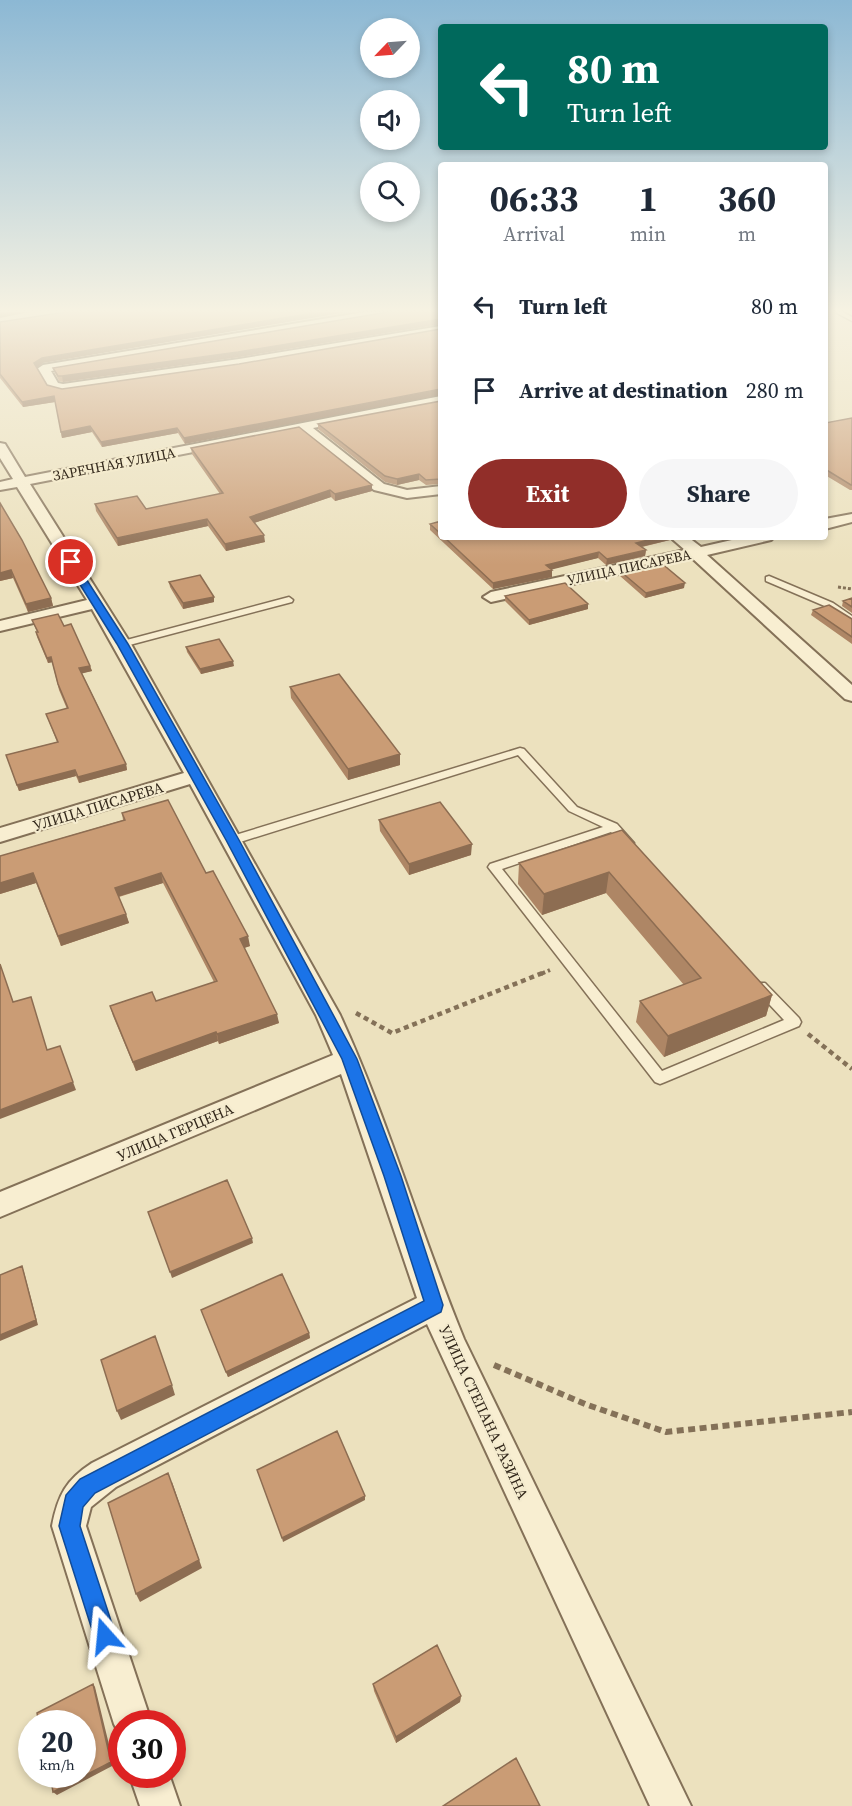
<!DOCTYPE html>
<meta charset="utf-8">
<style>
:root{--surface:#fff;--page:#f6f6f7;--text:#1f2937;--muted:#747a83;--accent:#912e29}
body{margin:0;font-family:"Source Serif 4",serif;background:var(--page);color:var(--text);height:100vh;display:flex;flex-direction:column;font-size:22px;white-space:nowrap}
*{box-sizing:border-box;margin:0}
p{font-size:20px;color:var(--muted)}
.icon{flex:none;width:33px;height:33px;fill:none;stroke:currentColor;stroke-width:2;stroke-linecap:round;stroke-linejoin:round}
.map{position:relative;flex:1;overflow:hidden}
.panel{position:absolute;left:438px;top:162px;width:390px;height:378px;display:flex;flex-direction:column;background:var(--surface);border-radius:6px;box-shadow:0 3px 9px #0003}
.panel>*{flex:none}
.banner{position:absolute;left:438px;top:24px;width:390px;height:126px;border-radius:6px;box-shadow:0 3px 9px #0003;background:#00695c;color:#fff;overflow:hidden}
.needle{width:39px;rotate:245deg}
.controls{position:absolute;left:360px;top:18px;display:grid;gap:12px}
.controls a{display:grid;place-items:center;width:60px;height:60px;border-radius:50%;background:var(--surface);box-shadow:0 3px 9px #0003;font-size:30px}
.speed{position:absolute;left:18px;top:1710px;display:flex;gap:12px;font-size:30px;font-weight:700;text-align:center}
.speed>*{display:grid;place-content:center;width:78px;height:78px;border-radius:50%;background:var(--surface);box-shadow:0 3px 9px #0003;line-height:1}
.speed small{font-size:15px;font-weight:400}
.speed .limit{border:9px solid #d22;background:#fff;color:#111}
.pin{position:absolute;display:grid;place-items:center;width:51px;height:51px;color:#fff;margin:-26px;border:3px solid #fff;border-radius:50%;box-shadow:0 2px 6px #0007}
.me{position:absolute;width:66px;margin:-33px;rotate:342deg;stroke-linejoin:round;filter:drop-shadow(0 0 4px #0008)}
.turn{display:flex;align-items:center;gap:21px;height:126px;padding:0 30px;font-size:27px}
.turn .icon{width:78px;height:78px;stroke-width:2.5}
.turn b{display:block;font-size:42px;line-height:51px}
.eta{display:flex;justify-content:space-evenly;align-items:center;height:102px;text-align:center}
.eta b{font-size:36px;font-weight:700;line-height:42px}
.cta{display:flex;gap:12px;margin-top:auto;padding:12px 30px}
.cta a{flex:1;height:69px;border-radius:36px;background:var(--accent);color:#fff;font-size:24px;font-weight:700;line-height:69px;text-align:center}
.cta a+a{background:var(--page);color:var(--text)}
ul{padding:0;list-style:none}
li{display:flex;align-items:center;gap:18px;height:84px;padding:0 30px}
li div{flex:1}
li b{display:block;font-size:22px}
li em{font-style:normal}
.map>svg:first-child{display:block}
</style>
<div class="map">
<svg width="852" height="1806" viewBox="0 0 852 1806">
<rect width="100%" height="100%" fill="#ece1be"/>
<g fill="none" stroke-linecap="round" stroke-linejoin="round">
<defs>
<path id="lane" d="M835,312h8l9,5v4z
M769,576l64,27 19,13v7l-25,-16 -61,-26v-4z
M289,597l4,3 -1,2 -170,45 -5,-3 2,-2z
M520,748l4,1 53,58 40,17 17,19 -2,3h-8l-13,-14 -109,37 160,202 122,-51 -29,-31 -1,-3 1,-3h10l34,35 2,4 -2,4 -134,56 -5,2 -5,-2 -167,-215 2,-3 113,-37 -34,-16 -51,-56 -281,88 -4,1 -6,-4 2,-3z"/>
<path id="street" d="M365,312h28l-5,3 -337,56 7,12 5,1 176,-25 202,-33v6l-202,35 -176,25 -13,-3 -13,-20 6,-4z
M441,396v8l-128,24 71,56 23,6 34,-4v8l-34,4 -33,-8 -74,-59 -270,53 101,160 209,371c48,104 80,217 124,324l227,467h-41l-223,-482 -311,163 -25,20 -5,19 66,198h-30v15l-8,-15 -62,-198c6,-31 14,-46 40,-63l325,-165 -76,-224 -341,143v-25l333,-137 -17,-40 -126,-231 -190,58v-14l184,-55 -92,-164 -92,22v-10l87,-21 -70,-113 -17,3v-8l13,-3 -13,-21v-15l5,1 20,33z
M852,514v8l-27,7v-10z
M670,537h18l13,10 44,-10h29l-3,3 -64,15 145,130v16l-7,-2 -153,-141 -201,44 -8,-5 8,-5 194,-42z
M129,1774h40l11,32h-40z"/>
</defs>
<!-- lane casing -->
<use href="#lane" stroke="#847158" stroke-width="3"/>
<!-- street casing -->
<use href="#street" stroke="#847158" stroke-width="4"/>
<!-- path-far3 -->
<path stroke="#847158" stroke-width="3" stroke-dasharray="3 2" stroke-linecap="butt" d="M838,587l14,2"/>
<!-- path-far2 -->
<path stroke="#847158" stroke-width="4" stroke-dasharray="4.5 3" stroke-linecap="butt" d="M541,974l9,-4"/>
<!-- path-far1 -->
<path stroke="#847158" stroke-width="4.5" stroke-dasharray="5 4" stroke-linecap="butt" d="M356,1013l36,20 153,-61
M808,1034l44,35"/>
<!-- path -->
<path stroke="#847158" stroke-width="6" stroke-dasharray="7 4.5" stroke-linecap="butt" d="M494,1365l91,39 81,28 186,-20"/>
<!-- lane -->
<use href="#lane" fill="#f8eed1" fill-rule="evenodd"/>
<!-- street -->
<use href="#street" fill="#f8eed1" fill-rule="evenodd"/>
</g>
<!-- wall -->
<path fill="#ae8665" d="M441,312v12l-202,33 -176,25 -4,-1 -4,-8 -2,-5z
M0,322l43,41 -7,5 11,17 15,4 177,-25 -54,80 -7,-11 -76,14 -10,-15 -30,6 -7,-36 -32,5 -23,-29z
M441,401v83l-15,1 -7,-5 -22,5 -12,-3 -67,-53v-5z
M852,418v72h-2l-25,-15v-52z
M191,448l181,43 -37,10 -4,-4 -77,26 11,19 -39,9 -18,-25 -90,20 -22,-35 -1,-7 51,5 74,-15 -28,-40z
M0,503l51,95 2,8 -25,6 -15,-34 -13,3z
M441,521v16h230l-1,3 -28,7 4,3 -1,6 -39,9 -8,-7 -47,11 1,1v7l-59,12 -63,-59v-6z
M620,571l64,17 -39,10 -25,-22z
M169,582l45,20 -31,7 -13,-22z
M505,596l83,13 -59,16 -24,-24z
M852,598v15l-10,-7 1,-5z
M813,610l39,9v25l-41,-29z
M32,620l32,6 26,40 2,5 -10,2 44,91 1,6 -48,13 -3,-7 -57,15 -13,-36 51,-13 -11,-28 21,-5 -8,-19 -7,-28 -4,1 -11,-26 -1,-5h1z
M186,647l48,19 -33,8 -14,-22z
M290,687l110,67v11l-52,15 -57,-82z
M122,813l84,60 44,73 -6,2 35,75 -60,21 -1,-3 -82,30 -23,-55 -3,-10 46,-5 58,-19 -51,-99 -44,14 7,17 3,9 -68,23 -25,-63 -36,11v-38l123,-36z
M379,820l92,35 -62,20 -29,-44z
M622,830l150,165 -6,21 -102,41 -28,-35 4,-21 44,-16 -78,-92 -64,22 -24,-31 1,-21z
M201,1310l108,23 1,5 -82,39z
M373,1684l88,12 -1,6 -64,41 -22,-52z"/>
<!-- shaded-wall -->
<path fill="#8d6d52" d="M1,312h28l-29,6v-5z
M319,312h29l-305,51 -8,6 -1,-6 8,-5z
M441,319v5l-202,33 -176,25 -1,-6z
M441,389v6l-256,49 -1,-6z
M54,396l1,6 -32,5 -1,-5z
M90,426l2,6 -30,6 -1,-6z
M177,428l1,5 -76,14 -1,-5z
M419,474v6l-22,5v-6z
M372,485v6l-37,10v-7z
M330,490l1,7 -80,27 -1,-7z
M207,519l1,7 -90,20 -1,-8z
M264,535l1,7 -39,9 -1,-7z
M660,537h11l-1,3 -34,8v-5z
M646,550l-1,6 -39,9 1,-6z
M599,552l-1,6 -52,13v-6z
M11,570l2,8 -13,3v-8z
M552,570v7l-59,12v-6z
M685,583l-1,5 -39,10 1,-5z
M214,597v5l-31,7v-6z
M51,598l2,8 -25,6 -2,-8z
M588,604v5l-59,16v-5z
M51,657l2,5 -5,1 -1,-5z
M233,661l1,5 -33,8 -1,-5z
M90,666l2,5 -12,3 -1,-6z
M400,754v11l-52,15v-11z
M126,764l1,6 -48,13 -1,-6z
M75,770l1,6 -57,15 -2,-6z
M472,844l-1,11 -62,20v-11z
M609,872l-3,21 -64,22 2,-21z
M33,873l3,10 -36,11v-11z
M161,873l2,10 -46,14 -2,-9z
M126,914l3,9 -68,23 -3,-10z
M248,936l2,10 -9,3 -1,-10z
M772,995l-6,21 -102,41 4,-21z
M277,1014l2,9 -60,21 -2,-10z
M216,1032l2,9 -82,30 -3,-9z
M73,1082l3,8 -76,29v-9z
M252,1238l1,5 -81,35 -2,-6z
M22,1266l2,6 14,53 -38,16v-6z
M309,1333l1,5 -82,39 -2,-5z
M172,1385l3,10 -54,25 -4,-9z
M172,1482l30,86 -62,34 -4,-8z
M365,1496v4l-82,42 -1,-4z
M93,1684l2,3 19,78 -57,30 -4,-3z
M461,1696l-1,6 -64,41v-6z"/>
<!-- building -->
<path fill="#ca9c75" stroke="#8d6d52" stroke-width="1.5" d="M66,312h253l-277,46 -8,5 13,22 15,4 177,-25 202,-35v60l-257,49 -7,-10 -76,14 -11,-16 -29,6 -7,-36 -32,6 -22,-28v-52z
M388,312h53v7l-203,33 -176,24h-4l-5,-8z
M441,401v78l-15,1 -7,-6 -22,5 -12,-3 -67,-52z
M852,418v67h-1l-26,-16v-46z
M299,427l73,58 -37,9 -5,-4 -80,27 14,18 -39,9 -18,-25 -90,19 -22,-34 42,-8 9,13 77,-16 -32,-45z
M0,503l22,37 29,58 -25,6 -15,-34 -11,3z
M441,521v13l-11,-10z
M444,537h216l-24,6 10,7 -39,9 -8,-7 -53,13 6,5 -59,13z
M660,562l25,21 -39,10 -26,-22z
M200,575l14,22 -31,6 -14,-21z
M565,583l23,21 -59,16 -24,-24z
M852,598v9l-9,-6z
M829,605l23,14v18l-39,-27z
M58,614l6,12 7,-2 19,42 -11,2 47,96 -48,13 -3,-7 -58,15 -11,-30 52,-13 -12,-28 22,-6 -10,-24 -7,-27 -4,1 -11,-26h2l-6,-12z
M219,639l14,22 -33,8 -14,-22z
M339,674l61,80 -52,15 -58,-82z
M168,800l38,73 7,-2 35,65 -8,3 37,75 -60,20 -1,-2 -83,30 -23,-56 42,-14 4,9 61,-20 -56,-108 -46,15 11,26 -68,22 -25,-63 -33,10v-27l125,-36 -3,-7z
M440,802l32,42 -63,20 -30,-44z
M622,830l150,165 -104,41 -28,-35 61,-23 -92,-106 -65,22 -25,-31z
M0,964l13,38 18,-5 16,53 13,-4 13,36 -73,28z
M227,1180l25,58 -82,34 -22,-60z
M22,1266l14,54 -36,15v-60z
M282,1274l27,59 -83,39 -25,-62z
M155,1336l17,49 -55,26 -16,-51z
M337,1431l28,65 -83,42 -25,-68z
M168,1473l31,87 -63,34 -28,-91z
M437,1645l24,51 -65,41 -23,-53z
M93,1684l18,78 -58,30 -3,-18h32v-50h-43l-2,-11z
M516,1758l24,48h-97z"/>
<!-- sky -->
<linearGradient id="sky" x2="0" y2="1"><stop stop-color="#8cb8d4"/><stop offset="0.55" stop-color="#f6f2e2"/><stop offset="1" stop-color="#f6f2e2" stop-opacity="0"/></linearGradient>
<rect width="852" height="565" fill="url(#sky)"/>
<!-- route -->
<path fill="#1a73e8" stroke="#114b97" stroke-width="1.5" d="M68,560h6l54,84 111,196 118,219 44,117 42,129 -2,7 -346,181 -12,14 -3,19 36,110 -3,8 -8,3 -8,-3 -3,-8 -35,-110 7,-31 14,-16 344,-178 -40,-125 -42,-117 -116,-219 -109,-196 -51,-82z"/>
<g text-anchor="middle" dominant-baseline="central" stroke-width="4.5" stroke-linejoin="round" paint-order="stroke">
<!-- far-street labels -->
<g font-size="14" fill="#34291c" stroke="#f4ebce">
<text transform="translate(114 464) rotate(-11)">ЗАРЕЧНАЯ УЛИЦА</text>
<text transform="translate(629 567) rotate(-12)">УЛИЦА ПИСАРЕВА</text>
</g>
<!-- street labels -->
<g font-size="15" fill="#34291c" stroke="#f4ebce">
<text transform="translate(98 806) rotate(-17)">УЛИЦА ПИСАРЕВА</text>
<text transform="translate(175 1132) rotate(-23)">УЛИЦА ГЕРЦЕНА</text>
<text transform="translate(484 1412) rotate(65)">УЛИЦА СТЕПАНА РАЗИНА</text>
</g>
</g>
</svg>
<div class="controls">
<a><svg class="needle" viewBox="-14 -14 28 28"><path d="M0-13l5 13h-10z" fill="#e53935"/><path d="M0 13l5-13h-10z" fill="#747a83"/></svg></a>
<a><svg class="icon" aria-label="sound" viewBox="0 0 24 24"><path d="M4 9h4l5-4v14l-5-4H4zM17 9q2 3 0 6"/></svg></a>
<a><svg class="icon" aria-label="search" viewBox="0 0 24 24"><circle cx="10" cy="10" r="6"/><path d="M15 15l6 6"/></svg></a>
</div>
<div class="speed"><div>20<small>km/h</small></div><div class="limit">30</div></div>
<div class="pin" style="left:71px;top:562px;background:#d93025"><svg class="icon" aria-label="arrive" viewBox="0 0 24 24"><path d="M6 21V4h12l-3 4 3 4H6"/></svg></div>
<svg class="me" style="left:105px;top:1636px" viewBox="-20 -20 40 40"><path d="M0-17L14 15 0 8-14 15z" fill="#1a73e8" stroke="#fff" stroke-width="4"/></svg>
<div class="banner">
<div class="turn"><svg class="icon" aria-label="left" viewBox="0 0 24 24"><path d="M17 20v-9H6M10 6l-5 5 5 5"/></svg><div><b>80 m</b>Turn left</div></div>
</div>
<section class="panel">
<div class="eta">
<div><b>06:33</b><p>Arrival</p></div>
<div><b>1</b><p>min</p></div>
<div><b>360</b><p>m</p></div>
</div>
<ul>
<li><svg class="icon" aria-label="left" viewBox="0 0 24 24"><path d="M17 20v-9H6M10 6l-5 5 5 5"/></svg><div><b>Turn left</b></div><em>80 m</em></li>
<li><svg class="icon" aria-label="arrive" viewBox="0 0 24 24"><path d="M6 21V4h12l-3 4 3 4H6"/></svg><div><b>Arrive at destination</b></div><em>280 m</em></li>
</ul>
<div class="cta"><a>Exit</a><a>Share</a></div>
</section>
</div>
